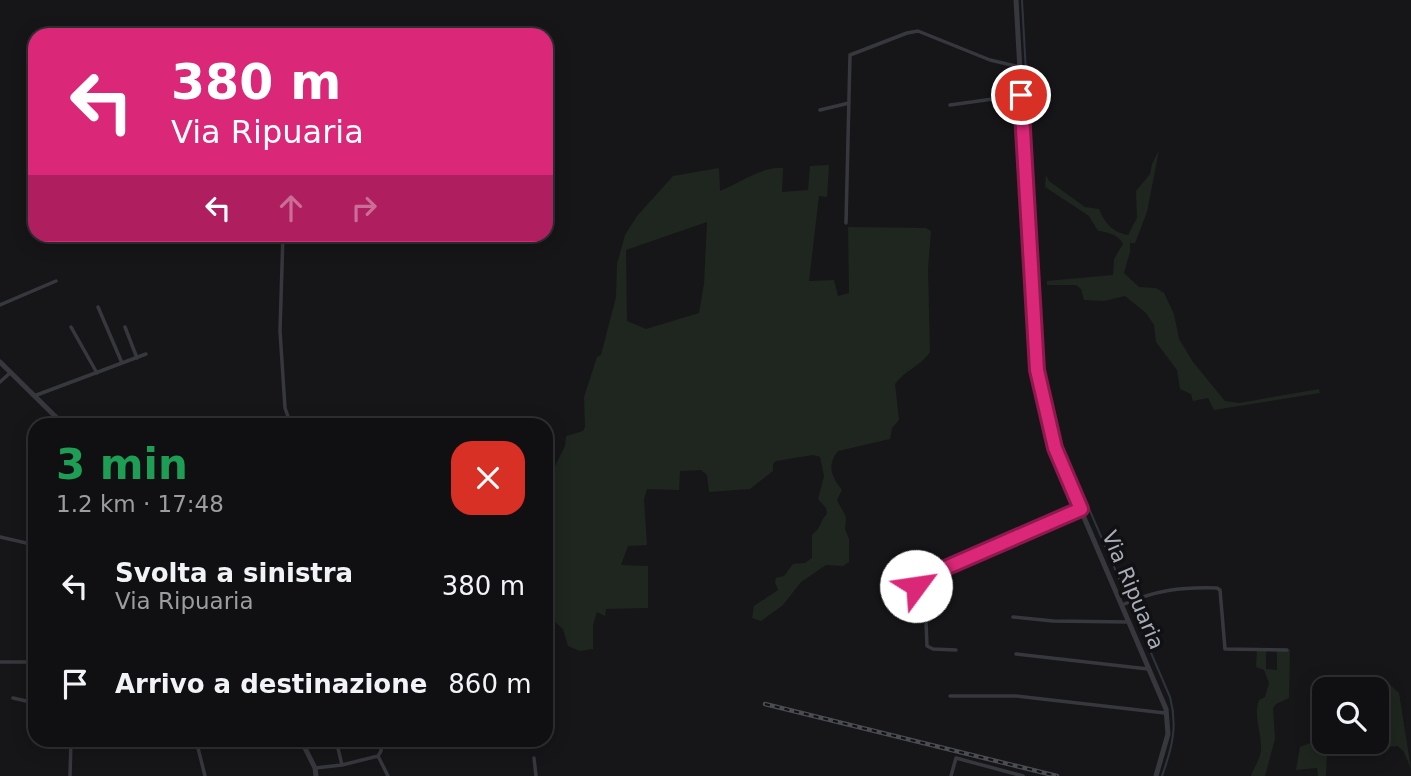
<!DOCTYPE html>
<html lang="it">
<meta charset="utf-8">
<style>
:root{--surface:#101012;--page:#1e1e20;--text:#f1f3f6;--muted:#9c9d9f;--line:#303032}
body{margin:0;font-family:"DejaVu Sans",sans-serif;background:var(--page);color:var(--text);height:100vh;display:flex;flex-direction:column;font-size:26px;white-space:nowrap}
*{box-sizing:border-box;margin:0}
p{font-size:23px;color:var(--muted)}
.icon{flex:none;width:38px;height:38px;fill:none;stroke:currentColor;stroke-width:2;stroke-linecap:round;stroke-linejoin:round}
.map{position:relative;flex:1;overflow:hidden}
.panel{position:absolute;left:28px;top:418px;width:525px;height:329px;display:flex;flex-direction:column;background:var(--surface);border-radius:21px;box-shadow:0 4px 18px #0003,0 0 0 2px var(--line)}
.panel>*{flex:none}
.banner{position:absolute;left:28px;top:28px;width:525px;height:214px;border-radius:21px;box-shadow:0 4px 18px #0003,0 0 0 2px var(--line);background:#db2777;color:#fff;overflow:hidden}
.fabs{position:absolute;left:1312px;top:677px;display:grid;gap:14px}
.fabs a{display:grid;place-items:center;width:77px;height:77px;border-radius:14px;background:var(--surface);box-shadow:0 4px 18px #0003,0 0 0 2px var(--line);font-size:35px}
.pin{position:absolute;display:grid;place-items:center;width:60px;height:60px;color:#fff;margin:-30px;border:4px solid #fff;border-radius:50%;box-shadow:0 2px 7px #0007}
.me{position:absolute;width:77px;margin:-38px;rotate:59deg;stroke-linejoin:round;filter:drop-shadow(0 0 5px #0008)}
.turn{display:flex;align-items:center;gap:24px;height:147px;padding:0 28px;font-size:32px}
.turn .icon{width:91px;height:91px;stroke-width:2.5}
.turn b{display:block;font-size:49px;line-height:60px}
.lanes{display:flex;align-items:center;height:66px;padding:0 28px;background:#0003;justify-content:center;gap:35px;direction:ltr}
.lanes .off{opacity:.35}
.round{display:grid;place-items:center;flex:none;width:74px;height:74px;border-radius:21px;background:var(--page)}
.head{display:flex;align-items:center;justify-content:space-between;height:119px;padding:0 28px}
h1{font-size:42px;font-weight:700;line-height:52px;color:#1e9e55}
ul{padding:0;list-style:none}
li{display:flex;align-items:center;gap:21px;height:98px;padding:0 28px}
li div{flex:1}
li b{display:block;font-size:26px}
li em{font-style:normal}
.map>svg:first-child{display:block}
</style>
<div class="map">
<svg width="1411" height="776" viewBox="0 0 1411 776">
<rect width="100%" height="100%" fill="#161618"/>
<!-- green -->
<path fill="#1e261f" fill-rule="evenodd" d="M1159,150l-12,62 -12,31h-5v9l-6,21 15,14 17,1 8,5 10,21 5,25 14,23 32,39 14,2 80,-14 1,4 -106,17 -6,-12 -15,3 -2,-7 -11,-5 -3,-19 -21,-28 -2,-17 -8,-12 -21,-17 -21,5 -20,-1 -3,-11 -5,-4h-29v-4l66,-6 1,-16 9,-15c-4,-9 -15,-12 -25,-13l-9,-15 -44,-29 1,-12 3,6 36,26 14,2c5,13 14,24 29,26l9,-17 -1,-27 14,-17 2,-10z
M829,165l-2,32 -8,-1 -10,85 25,-1 4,16 11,-3 -1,-66 78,1 5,3 -3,38 2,83c-9,14 -26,19 -35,32l4,36 -7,8 -2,11 -52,12c-12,15 -6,26 4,39l-5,10 9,17 -1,12 4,10v23l-6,4 -17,-1 -25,17 -18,23 -22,16 -9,-3 2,-12 24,-16 -3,-8 1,-4 8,-2 9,-12 12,-1 7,-5v-23l6,-6 6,-12 3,-3 -1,-6 -8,-9 6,-23 -4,-19 -7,-2 -37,6 -3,3v7l-23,18 -41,3 -2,-17 -6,-5 -21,1 -1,19 -32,-1 -3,10 3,46 -19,1 -7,19 27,1v42l-42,1 -1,7 -8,-4 -4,13v24l-13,2 -12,-5 -5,-17 -9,-8 -4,-12 1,-13 -5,-13v-104l8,-1 -2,-6 13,-26 1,-10 17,-5 2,-4 -1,-30 13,-40 4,-2 15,-58 1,-33 8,-29 12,-19 36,-40 46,-8 1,23c19,-8 43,-25 63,-23l-1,24 26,-2 2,-24zM707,222l-3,62 -5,29 -53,16 -19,-8 -1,-71z
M1257,650h9v19l11,1v-20h13l-1,48 -13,6 -3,4 2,31 -10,37h-14c3,-9 9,-16 10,-26 1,-17 -8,-33 -2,-50l6,-3 4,-14 -5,-13 -8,-3z
M1387,682l12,11 12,76 -7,-17 -6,-6 -71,5 -1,25h-8l-1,-8 -21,2 4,-23 10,-4 4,1v-7l11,-1v6h52v-52l-40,-1 20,-2 4,2z"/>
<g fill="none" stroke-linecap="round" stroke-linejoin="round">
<!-- stream -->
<path stroke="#2c353c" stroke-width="2" d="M1022,0l19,345 8,55 11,41 110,256c8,29 2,51 -8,79"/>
<!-- minor -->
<path stroke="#37383d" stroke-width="3.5" d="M950,105l71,-10
M820,110l29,-7
M846,223l4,-168 57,-22 11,-2 72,29 30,7
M283,234l-3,97 5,77 6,17
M0,305l56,-24
M98,307l24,56
M71,327l26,46
M125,327l12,31
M0,382l11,-10
M34,396l112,-42
M0,537l35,8
M1122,605c34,-15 58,-18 95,-17l3,2 5,59 62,1
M1013,617l40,4 76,1
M956,650l-23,-1 -6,-3 -1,-25 -7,-7 -4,-22 3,-12 163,-71
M1016,654l132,15
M0,662h35
M950,696h66l149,17
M13,698l22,5
M196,740l9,36
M336,740l6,25
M378,756l10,20
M534,758l2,18
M315,768l27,-3 36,-9 3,-5v-11
M70,776l1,-36
M951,776l5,-18 67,18"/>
<!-- tertiary -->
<path stroke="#37383d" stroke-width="5" d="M1016,0l21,370 10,49 18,54 101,236 2,25 -12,42
M0,362l64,63
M301,740l14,28 1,8"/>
<defs>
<path id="rail" d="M765,704l292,72"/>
</defs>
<!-- rail casing -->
<use href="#rail" stroke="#4a4c52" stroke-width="4.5"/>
<!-- rail -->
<use href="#rail" stroke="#111113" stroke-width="2" stroke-dasharray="5" stroke-linecap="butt"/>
</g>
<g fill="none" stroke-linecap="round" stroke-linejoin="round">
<defs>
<path id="route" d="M916,586l4,-7 161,-70 -26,-61 -18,-78 -16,-275"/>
</defs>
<!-- route casing -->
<use href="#route" stroke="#8e194d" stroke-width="18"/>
<!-- route -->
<use href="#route" stroke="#db2777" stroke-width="12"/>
</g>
<g text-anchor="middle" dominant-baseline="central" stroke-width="7" stroke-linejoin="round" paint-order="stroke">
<!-- street labels -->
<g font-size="21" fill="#a8adb8" stroke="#111113">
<text transform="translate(1133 590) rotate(67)">Via Ripuaria</text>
</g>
</g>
</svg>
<div class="fabs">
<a><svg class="icon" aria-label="search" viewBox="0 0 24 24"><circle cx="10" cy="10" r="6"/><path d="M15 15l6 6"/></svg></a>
</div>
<div class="pin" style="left:1021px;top:95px;background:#d93025"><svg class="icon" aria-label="arrive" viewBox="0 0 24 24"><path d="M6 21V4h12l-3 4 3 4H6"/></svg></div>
<svg class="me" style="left:916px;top:586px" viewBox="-20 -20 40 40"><circle r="19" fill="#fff"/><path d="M0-13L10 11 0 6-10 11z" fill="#db2777"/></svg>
<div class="banner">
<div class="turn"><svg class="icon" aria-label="left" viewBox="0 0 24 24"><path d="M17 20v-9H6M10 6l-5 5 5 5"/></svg><div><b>380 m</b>Via Ripuaria</div></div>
<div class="lanes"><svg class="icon" aria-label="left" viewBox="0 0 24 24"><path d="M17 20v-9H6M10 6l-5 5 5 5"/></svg><svg class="icon off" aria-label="ahead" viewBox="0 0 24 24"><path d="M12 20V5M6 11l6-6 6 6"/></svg><svg class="icon off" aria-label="right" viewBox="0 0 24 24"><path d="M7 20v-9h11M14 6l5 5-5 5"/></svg></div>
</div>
<section class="panel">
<div class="head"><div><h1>3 min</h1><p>1.2 km · 17:48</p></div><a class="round" style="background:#d93025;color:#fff"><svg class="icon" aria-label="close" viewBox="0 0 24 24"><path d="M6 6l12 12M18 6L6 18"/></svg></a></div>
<ul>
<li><svg class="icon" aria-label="left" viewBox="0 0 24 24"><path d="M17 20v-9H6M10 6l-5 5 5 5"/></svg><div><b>Svolta a sinistra</b><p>Via Ripuaria</p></div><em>380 m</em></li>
<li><svg class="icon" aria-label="arrive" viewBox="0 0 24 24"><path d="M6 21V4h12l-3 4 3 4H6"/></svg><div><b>Arrivo a destinazione</b></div><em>860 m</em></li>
</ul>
</section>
</div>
